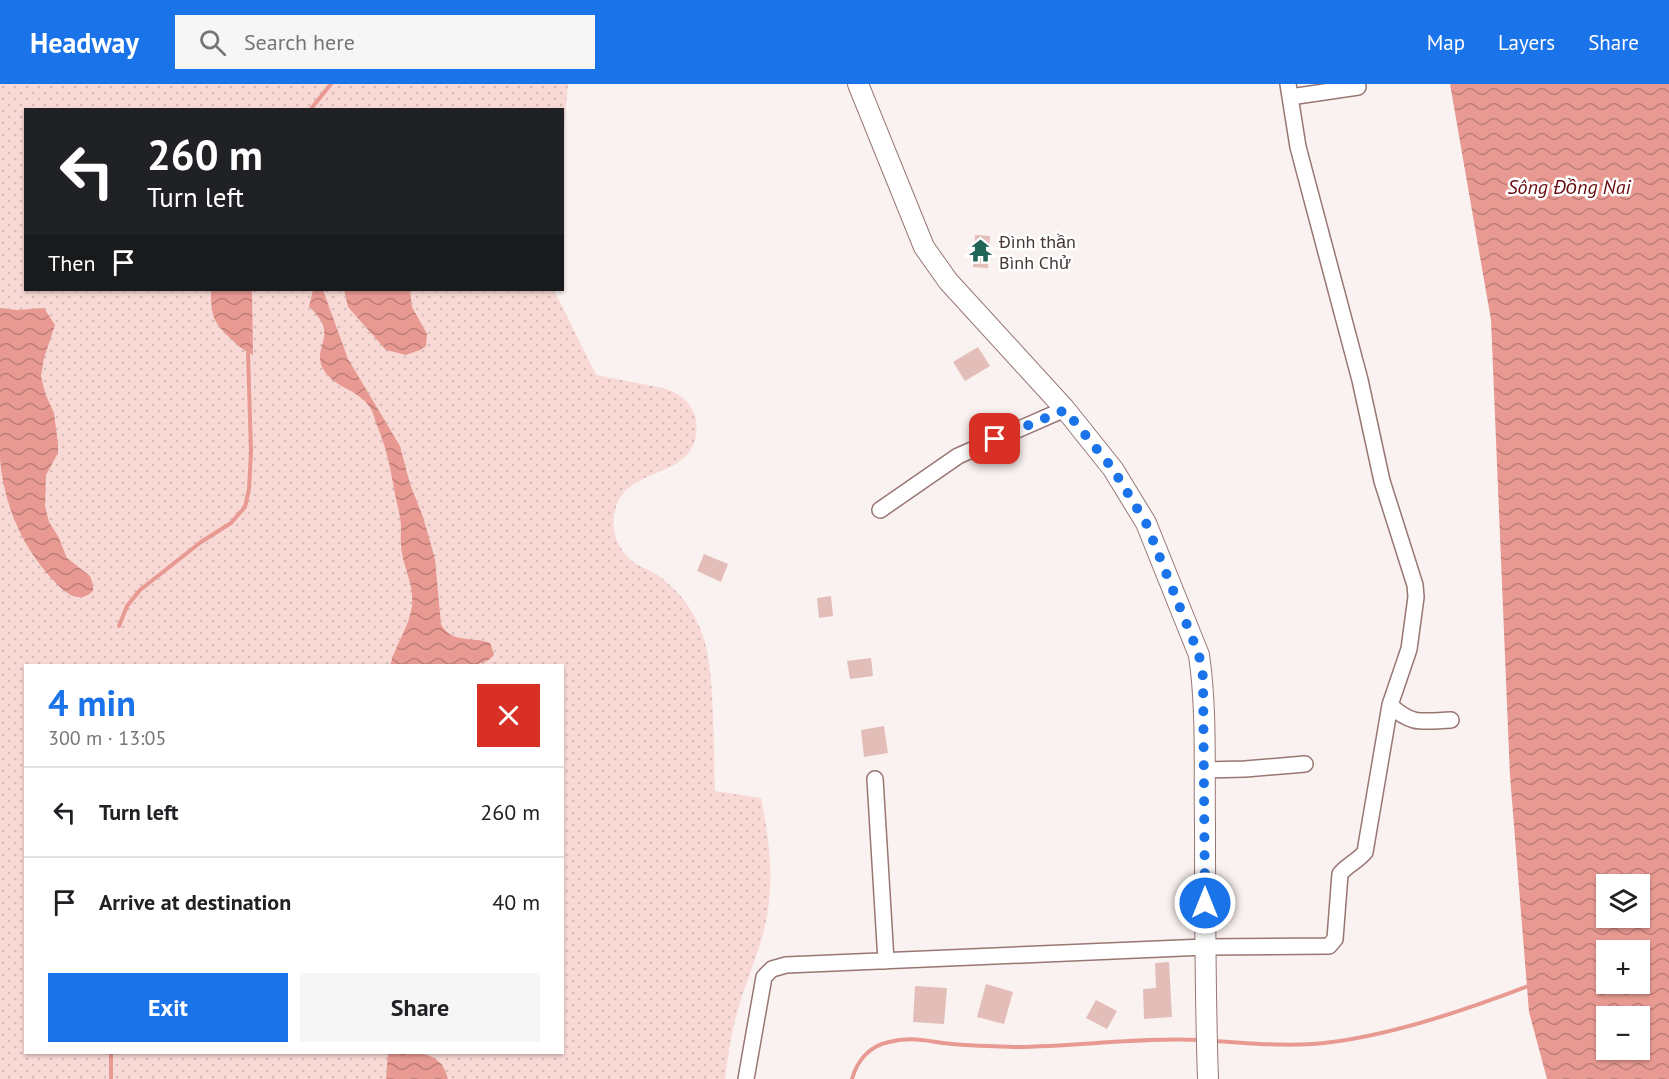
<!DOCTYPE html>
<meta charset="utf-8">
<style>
:root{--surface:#fff;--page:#f6f6f6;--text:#202124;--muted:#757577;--line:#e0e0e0;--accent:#1a73e8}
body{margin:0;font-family:"PT Sans",sans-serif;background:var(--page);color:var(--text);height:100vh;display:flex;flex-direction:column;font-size:22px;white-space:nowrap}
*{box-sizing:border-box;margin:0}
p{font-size:20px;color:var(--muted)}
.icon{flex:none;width:33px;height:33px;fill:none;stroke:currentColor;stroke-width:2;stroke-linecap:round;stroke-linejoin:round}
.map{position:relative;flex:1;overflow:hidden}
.side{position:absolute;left:24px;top:580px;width:540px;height:390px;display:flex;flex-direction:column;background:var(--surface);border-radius:0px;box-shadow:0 2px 4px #0004}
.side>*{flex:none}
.hud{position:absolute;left:24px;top:24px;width:540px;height:183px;border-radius:0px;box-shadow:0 2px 4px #0004;background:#202124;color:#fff;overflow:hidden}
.controls{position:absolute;left:1596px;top:790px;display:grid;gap:12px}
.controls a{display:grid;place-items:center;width:54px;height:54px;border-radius:0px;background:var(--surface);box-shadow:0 2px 4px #0004;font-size:30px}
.pin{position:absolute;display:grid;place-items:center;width:51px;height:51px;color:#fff;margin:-26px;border-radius:12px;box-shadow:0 3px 9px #0006}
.me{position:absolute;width:66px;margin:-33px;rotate:0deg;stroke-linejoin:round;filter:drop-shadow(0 0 4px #0008)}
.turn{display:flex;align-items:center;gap:21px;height:126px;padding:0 24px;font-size:27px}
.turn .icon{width:78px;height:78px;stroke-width:2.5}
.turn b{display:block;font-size:42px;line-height:51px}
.then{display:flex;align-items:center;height:57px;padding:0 24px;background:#0003;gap:12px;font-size:22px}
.round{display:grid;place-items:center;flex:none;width:63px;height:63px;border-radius:0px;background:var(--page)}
.head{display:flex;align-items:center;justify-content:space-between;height:102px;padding:0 24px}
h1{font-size:36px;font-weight:700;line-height:45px;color:var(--accent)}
.action{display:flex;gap:12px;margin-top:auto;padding:12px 24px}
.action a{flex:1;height:69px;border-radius:0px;background:var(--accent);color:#fff;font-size:24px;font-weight:700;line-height:69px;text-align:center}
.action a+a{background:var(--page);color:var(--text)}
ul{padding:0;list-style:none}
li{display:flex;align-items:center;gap:18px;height:90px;padding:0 24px;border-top:2px solid var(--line)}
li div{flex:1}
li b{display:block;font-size:22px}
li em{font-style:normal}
header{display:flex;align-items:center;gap:36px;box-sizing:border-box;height:84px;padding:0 30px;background:var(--accent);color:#fff}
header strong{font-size:28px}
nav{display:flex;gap:33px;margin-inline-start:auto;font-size:21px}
.search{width:420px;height:54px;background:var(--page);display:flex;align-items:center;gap:15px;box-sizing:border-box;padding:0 21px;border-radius:0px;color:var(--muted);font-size:22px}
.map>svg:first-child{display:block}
</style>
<header>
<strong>Headway</strong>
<div class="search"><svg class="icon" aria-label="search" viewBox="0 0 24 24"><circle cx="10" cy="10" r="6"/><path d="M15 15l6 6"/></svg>Search here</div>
<nav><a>Map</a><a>Layers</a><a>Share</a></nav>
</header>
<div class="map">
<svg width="1669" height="995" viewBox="0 0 1669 995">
<defs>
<pattern id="grass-dots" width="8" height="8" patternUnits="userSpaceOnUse" patternTransform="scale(1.5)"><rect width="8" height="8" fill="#f8d9d5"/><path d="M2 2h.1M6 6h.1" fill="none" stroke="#d6bbb7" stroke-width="1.8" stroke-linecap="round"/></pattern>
<pattern id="water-waves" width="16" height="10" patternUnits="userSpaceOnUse" patternTransform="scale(1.5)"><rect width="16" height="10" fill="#e89a92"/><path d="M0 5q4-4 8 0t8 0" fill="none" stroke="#be7e78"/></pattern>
</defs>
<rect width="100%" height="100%" fill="#faf2f1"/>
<!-- grass -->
<path fill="url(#grass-dots)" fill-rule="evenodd" d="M0,0h568l-5,56 -1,-30h-536v180h528l42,85 67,13c14,4 25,11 31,25 3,7 3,14 2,22 -7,47 -75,29 -82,81 -3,18 6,37 21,47 8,5 16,8 24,13 12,9 23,20 31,33 21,32 21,68 23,105 1,26 1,51 2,77l46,7c8,39 13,78 6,118 -5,30 -18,57 -27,87 -8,25 -12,50 -15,76h-725zM26,582h536v387h-536z"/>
<!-- water -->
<path fill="url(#water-waves)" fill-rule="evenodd" d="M1450,0h219v995h-122l-18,-67 -19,-236 -19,-456zM1606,801h34v33h-34zM1606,867h34v33h-34zM1606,933h34v33h-34z
M211,206h41l1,65c-10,-5 -16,-10 -24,-18 -17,-16 -18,-24 -18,-47z
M313,206h10l25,69 52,87 10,38 13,33 12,42 6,65c10,20 31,12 49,19l4,11c-7,19 -83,12 -104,12 5,-21 19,-38 22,-60 2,-20 -7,-35 -10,-53 -2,-10 -1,-19 -1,-28 -1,-11 -4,-21 -6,-31 -5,-28 -8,-45 -19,-71 -2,-6 -3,-12 -7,-17 -12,-17 -35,-18 -46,-37 -12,-23 18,-34 -14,-62z
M344,206h66l2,17 15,27 -1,12 -6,4 -14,5 -20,-5 -38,-43z
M0,224l17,2 27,-2 11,17 -11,33 -3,18 4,17 9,20 4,31v9l-12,22 -1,31 4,16 9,14 9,22 23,18 3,9v6c-11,11 -22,6 -32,-3 -36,-34 -57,-80 -61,-129 0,-18 0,-37 0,-55 0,-32 0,-64 0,-96z
M388,969c25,0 53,-5 60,26h-62z"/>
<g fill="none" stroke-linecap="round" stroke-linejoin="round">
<!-- stream -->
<path stroke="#e89a92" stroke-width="4" d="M310,26l21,-26
M119,542l8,-20 13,-16 61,-48 30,-19 14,-16 4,-18 2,-37 -3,-99
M1214,957c37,2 73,6 110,2 66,-7 145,-34 207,-58
M111,969v26
M852,995c5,-18 17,-33 37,-37 18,-5 36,-2 54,1 23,3 47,3 69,4 63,0 126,-10 189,-7"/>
</g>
<!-- building -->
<path fill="#e3beb9" d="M975,151l15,1 -2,32 -15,-1z
M978,263l12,19 -25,15 -12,-19z
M704,470l24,10 -7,18 -24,-11z
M831,512l2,20 -14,2 -2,-20z
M871,574l2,18 -23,3 -3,-18z
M884,642l4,27 -24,4 -3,-27z
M1169,878l3,55 -28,2 -1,-30 13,-1 -1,-25z
M986,900l27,8 -9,32 -27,-7z
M915,902l32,2 -3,36 -31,-2z
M1096,916l21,11 -10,18 -21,-11z"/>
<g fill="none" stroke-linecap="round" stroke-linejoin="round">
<defs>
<path id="minor" d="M1290,13l68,-10
M880,426l78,-54 107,-47
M1390,621c22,21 33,16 61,15
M1204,686l41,-1 60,-5
M875,695l11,182
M746,995l18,-102 8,-8 14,-4 419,-18 124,-1 6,-7 5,-65c7,-9 18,-13 25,-22l25,-147 19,-56 7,-52 -1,-12 -33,-104 -22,-101 -62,-233 -10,-63"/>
<path id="tertiary" d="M858,0l66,163 24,34 117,128 48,60 33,54 53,132c8,55 5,113 6,169 0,85 0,170 3,255"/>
</defs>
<!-- minor casing -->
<use href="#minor" stroke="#987672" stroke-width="18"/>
<!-- tertiary casing -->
<use href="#tertiary" stroke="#987672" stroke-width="22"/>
<!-- minor -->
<use href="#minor" stroke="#fff" stroke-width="15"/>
<!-- tertiary -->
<use href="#tertiary" stroke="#fff" stroke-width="20"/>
</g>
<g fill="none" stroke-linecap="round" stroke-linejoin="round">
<!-- route -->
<path stroke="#1a73e8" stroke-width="10" stroke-dasharray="0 18" d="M995,355l70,-29 48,59 33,54 53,132 4,22 2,226"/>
</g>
<!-- icons -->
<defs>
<symbol id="temple-bare" viewBox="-9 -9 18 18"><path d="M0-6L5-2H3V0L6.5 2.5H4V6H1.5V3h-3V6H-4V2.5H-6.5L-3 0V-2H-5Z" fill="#216557" stroke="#fff" stroke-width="2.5" paint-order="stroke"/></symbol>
</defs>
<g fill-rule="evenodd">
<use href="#temple-bare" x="964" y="150" width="33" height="33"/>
</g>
<g text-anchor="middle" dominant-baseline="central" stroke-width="5" stroke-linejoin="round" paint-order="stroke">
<!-- poi labels -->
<g font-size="18" fill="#463735" stroke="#fff" text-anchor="start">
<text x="999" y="157">Đình thần<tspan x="999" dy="21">Bình Chử</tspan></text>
</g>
<!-- water labels -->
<g font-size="20" font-style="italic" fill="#680b0e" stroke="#fff">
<text x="1569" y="103">Sông Đồng Nai</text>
</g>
</g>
</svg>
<div class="controls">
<a><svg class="icon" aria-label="layers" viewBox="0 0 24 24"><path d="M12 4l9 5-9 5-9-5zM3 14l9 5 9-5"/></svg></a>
<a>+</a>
<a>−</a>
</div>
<div class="pin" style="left:995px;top:355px;background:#d93025"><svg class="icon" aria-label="arrive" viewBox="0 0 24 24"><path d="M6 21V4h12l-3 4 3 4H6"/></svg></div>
<svg class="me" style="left:1205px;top:819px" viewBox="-20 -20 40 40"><circle r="17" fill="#1a73e8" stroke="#fff" stroke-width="3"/><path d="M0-11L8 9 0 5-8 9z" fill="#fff"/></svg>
<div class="hud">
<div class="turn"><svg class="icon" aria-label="left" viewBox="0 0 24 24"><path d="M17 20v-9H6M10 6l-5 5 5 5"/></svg><div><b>260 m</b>Turn left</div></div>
<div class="then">Then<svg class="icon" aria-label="arrive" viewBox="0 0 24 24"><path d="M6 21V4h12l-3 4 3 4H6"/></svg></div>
</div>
<section class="side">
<div class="head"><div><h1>4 min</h1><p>300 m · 13:05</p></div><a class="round" style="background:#d93025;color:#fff"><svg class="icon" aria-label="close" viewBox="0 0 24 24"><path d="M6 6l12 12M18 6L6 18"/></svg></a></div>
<ul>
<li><svg class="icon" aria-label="left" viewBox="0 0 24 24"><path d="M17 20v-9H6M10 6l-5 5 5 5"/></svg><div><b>Turn left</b></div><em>260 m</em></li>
<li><svg class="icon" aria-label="arrive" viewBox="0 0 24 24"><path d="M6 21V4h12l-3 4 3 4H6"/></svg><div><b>Arrive at destination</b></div><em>40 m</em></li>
</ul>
<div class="action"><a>Exit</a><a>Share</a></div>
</section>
</div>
